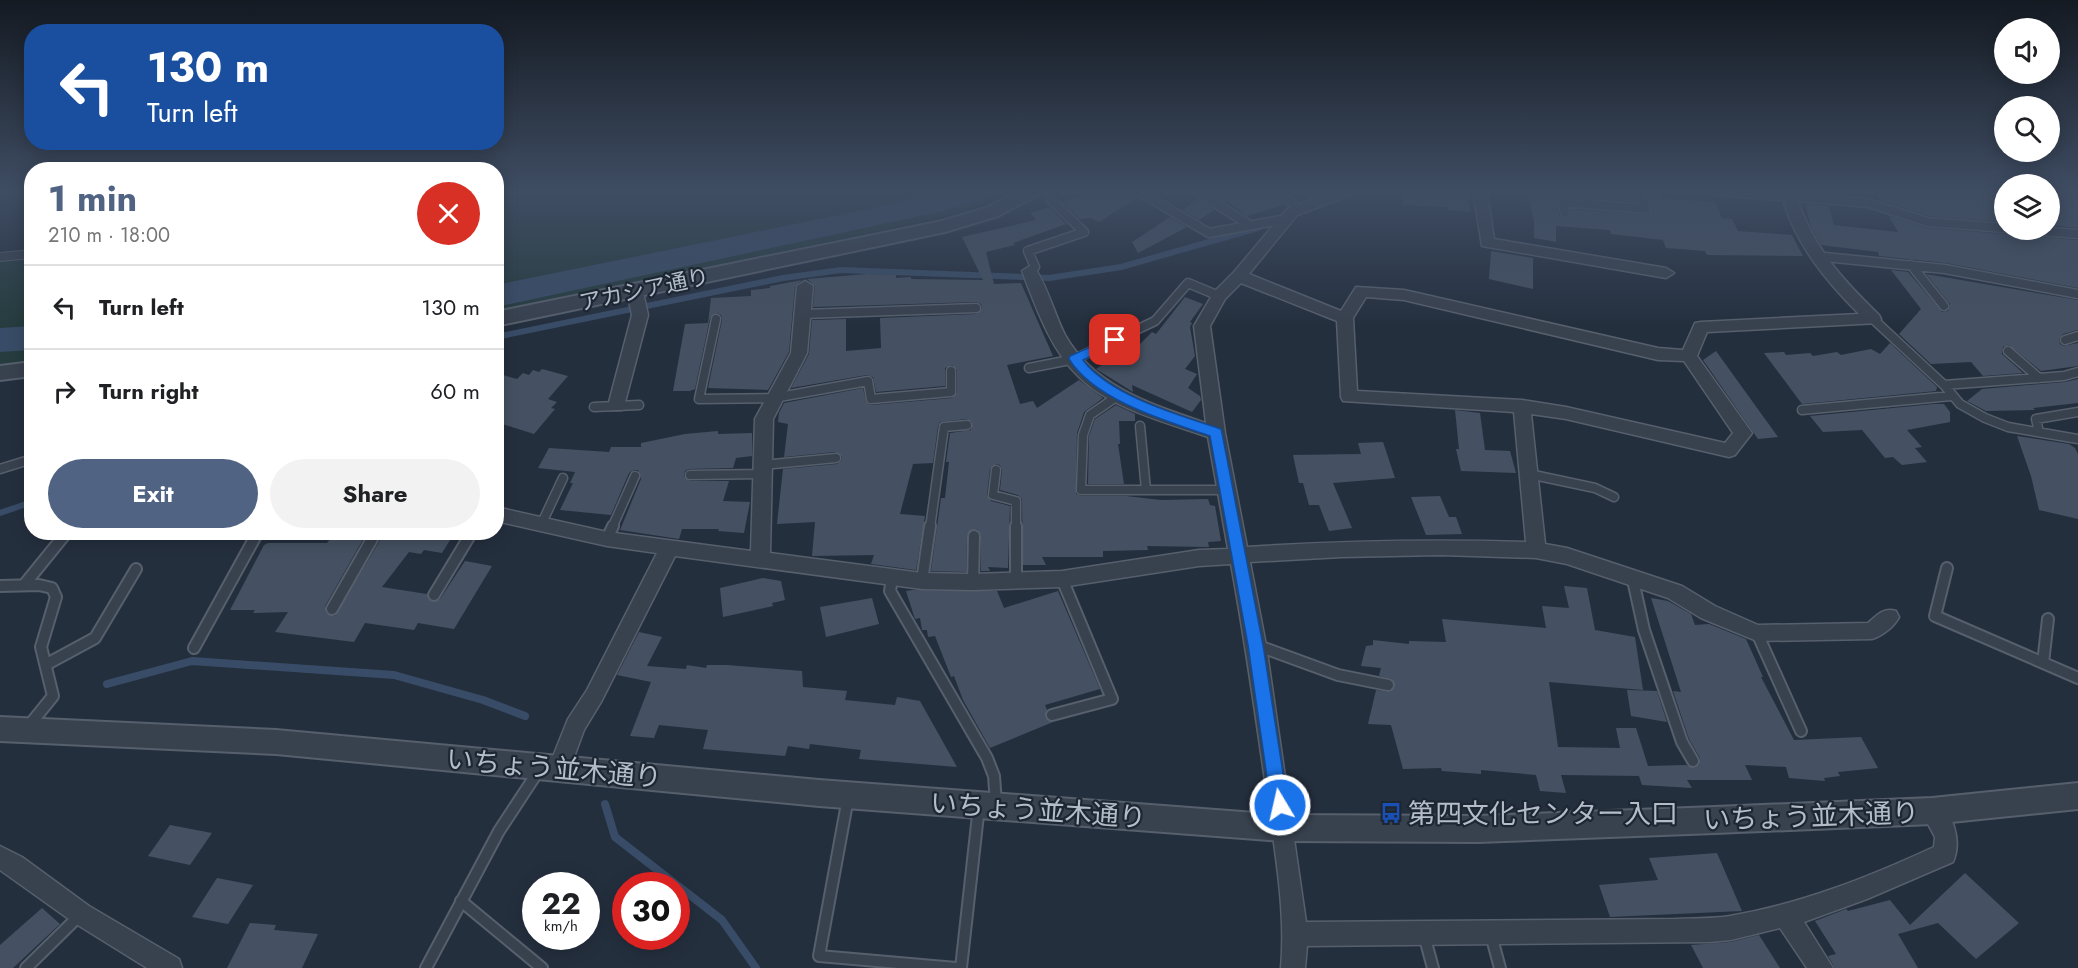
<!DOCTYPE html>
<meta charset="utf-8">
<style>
:root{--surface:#fff;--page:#f2f2f2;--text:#202124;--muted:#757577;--line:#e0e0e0;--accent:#506383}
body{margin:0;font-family:Jost,"Noto Sans JP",sans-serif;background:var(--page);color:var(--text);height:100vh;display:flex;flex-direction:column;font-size:22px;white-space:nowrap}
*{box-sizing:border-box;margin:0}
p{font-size:20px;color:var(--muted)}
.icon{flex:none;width:33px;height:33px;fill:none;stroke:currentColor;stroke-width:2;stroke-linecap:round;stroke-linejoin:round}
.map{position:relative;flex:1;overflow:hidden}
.details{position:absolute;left:24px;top:162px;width:480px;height:378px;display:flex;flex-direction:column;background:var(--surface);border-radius:24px;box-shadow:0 3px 15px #0003}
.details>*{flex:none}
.banner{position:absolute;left:24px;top:24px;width:480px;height:126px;border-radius:24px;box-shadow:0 3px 15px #0003;background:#1a4fa0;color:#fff;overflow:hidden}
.controls{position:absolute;left:1994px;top:18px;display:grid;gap:12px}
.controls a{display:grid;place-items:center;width:66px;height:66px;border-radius:50%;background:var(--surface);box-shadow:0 3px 15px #0003;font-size:30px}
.speed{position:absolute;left:522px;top:872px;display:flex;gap:12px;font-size:30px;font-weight:700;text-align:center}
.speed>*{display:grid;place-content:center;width:78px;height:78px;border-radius:50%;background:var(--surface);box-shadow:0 3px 15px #0003;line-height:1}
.speed small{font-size:15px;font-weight:400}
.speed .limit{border:9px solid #d22;background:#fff;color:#111}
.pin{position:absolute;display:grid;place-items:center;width:51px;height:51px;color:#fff;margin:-26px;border-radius:12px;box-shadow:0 3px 9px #0006}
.me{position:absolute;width:66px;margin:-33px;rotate:351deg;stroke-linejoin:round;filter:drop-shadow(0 0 4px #0008)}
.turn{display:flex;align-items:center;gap:21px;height:126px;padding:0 24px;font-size:27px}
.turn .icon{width:78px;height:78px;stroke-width:2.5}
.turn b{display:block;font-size:42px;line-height:51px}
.round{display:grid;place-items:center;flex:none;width:63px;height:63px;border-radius:32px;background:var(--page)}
.summary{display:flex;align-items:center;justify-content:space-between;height:102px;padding:0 24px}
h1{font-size:36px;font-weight:700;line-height:45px;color:var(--accent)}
.primary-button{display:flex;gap:12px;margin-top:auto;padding:12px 24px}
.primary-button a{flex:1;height:69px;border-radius:36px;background:var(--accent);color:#fff;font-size:24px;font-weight:700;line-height:69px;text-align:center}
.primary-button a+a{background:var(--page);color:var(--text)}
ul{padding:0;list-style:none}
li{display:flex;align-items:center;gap:18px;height:84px;padding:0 24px;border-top:2px solid var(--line)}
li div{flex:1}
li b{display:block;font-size:22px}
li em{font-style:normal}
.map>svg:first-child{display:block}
</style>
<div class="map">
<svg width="2078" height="968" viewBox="0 0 2078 968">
<rect width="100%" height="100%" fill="#242f3e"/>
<!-- green -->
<path fill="#263c3f" d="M497,191h516l-54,22 -250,55 -212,43z
M31,258v107l-31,3v-107z"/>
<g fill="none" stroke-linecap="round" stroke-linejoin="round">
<!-- stream-far1 -->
<path stroke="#394c67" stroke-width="6" d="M496,337l287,-59 58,-8 208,8 72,-11 137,-39
M0,513l32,-11"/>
<!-- stream -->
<path stroke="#394c67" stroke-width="8" d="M107,684l85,-23 202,14 89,25 42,16
M605,804l10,33 107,83 34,48"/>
<!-- river -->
<path fill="#394c67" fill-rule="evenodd" d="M946,191h43l-4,7 -41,13 -448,96v-22l377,-77z
M32,326v24l-32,2v-24z"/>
</g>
<!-- building -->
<path fill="#455162" d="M1095,191h37l5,7 -38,24 -8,-4 -11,1 -18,-17z
M1211,191h61l1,4 11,10 -37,11 -20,-15 -2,1 -16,-10z
M1402,191h64l5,21 -23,-2v-3l-46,-2z
M1528,191h25l6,24 5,4 6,-2 1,-8 77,6 4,-5 -5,-19h12l2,7 54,4 7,16 10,1 6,12 54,4 11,21 -96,-1 -2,-4 -39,-3 -3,-8 -52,-6 -1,-4 -54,-4v16l-22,-4v-16z
M1566,191h68l3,11 -70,-6z
M1874,191h130v31l-75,-6 -49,-16z
M2049,191h24l5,7v30l-29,-3z
M1197,199l17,11 -15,10 -17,-10z
M1805,204l24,2 5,19 64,7 -9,-16 39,12 76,6 6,-3 8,1 6,4 54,4v48l-132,-25 -67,-7 -1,-4 -57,-7 -10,-18z
M1049,207l17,17 -53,19 2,2 -29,7 8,32 27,-1 32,73 -46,9 13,39 13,-3 4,7 42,-28 24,18 -19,14 -7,21 -1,61 5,2h45l35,4 47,-1 2,6 5,1 6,35 -13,1 1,5 -62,-1 1,4 -45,1v6h-61l4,8h-23l-1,-66 -4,-4 -18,-5 2,-20 -2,-5 -4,-1 -6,5 -3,26 4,6 19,5 -2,62 -20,-1 2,4h-9v-35l-3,-6 -4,-1 -7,6 -1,37 -35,-1 10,-73h4l4,-36h-3l4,-29 21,-3 1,-8 -6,-3 -26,3 -2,4 -5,37 -20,1 -13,50 25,2 -9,54 -45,-6 3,-9 -62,1 3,-34 -38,2 6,-55 54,-5 4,-3 1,-4 -7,-5 -51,5 4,-33 -10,-2 1,-9 5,-10 79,-15 3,14 5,3 81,-7 5,-6v-22l-5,-5 -7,3v18l-69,6 -3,-15 -6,-2 -76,13 18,-34 3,-34 34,-1v32l35,-3 -1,-30 96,-4 6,-6 -1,-4 -5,-2 -163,5 2,-21 -8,-7 60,-5 29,1v3l15,-1v2l72,1 -21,-43 74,-17 -6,-7z
M1170,217l17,10 -49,26 -6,-11z
M1491,251l42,7v31l-44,-10z
M1891,270l17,2 34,40 6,-1 2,-7 -24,-30 152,26v30l-15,4 -4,5 1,5 4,2 14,-3v23l-37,5 -32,-26 -6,2 -1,7 21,19 -40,3 -12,-14 -40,2 -32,-30 22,-25z
M802,280l-7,6 -6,66 -21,38 -60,-2 14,-68 -1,-5 -4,-2 -7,5 -15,71 -5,2h-17l12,-67 23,-1 3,-25 40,-2v-6l19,-2v-2z
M1185,297l18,7 -13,18 2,1 -2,4 5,29 -10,13 12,5 -9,14 12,8 1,4 -9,12 -60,-27 1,7 -37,-23 37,-25 5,2 14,-14 4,2z
M1890,343l47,44 -1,4 -134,13 -38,-51 20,-1 2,3 24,-2 3,3 24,-4 4,3 30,-6 9,5z
M1716,351l62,86 -20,2 -55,-79z
M542,369l26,7 -20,23 9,3 -6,6 4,1 -21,25 -38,-12v-49l21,6 6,-6 6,2 4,-5 6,2z
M2078,379v24l-45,5 2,2 -49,1 -19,-10 15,-12 83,-7z
M1934,404h10l6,8v10l-43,8 15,17 -7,1 12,14 -25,3 -9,-8 -8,1 -23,-28 -39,2 -13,-16z
M1116,405l19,9v7h-16l1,23h-2l6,40h-36l1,-48 6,-17z
M1455,410l25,3 5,37 25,1 6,22 -55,-2 -5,-22h3z
M718,431v3l34,-1v23l-16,2 -3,10 -44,1 -4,2 -1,5 6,5h39l-6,20 27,1 -6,31 -26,-2 1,-2h-37l-3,10 -59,-9 21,-51 -3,-9h-4l-5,3 -18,42 -51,-5 13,-27h-3l5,-11 -37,-4 11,-20 60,4 2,-5h30v-4l44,-9z
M2017,436l52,8 6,4 3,6v65l-39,-9 -8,-34z
M1383,442l12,36 -62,5 19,45 -23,3 -10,-26h-10l-6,-22h-4l-6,-28 68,-1 -3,-11z
M1440,496l9,21h7l6,17 -36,1 -15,-38z
M385,532h70l-13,21 -18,-3 -3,4 -12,-2 -27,35 45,7 1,5 6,3 6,-3 25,-38 27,5 -38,63 -36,-6 -4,7 -49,-7 -11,19 -79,-10 13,-20 -35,1 2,-3h-25l34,-65 4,-2h59l6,-8 32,1 -40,70 1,7 9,3z
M763,578l18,3 4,19 -13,3 1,3 -50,11 -3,-29z
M1564,586l23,2 8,42 40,7 8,53 -94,-8 9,65 62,1 -4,-20h20l12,38 38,-1 8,3 5,-3 1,-7 -11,-19 -16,-48 8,1 -30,-94 17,3 23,13 4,11 14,-1 37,15 17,38h-2l33,63 67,-3 17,31 -40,4 2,4 -16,2 1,3 -36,-3 -3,-11 -41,-2 7,15h-65l5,8 -50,-3 -3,-9 -78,-1 5,18 -26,-2 -4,-16 -55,-5v4l-39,-3 -1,-3 -38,1 -12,-44 -23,-1 8,-34 14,2 5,-6 -3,-7 -13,-3 2,-8 -20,-2 5,-20 7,-1v-5l36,4v-3l37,1 -4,-23 104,9 -4,-22 27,2z
M912,590l85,1 7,17 54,-17 42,98 -55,16 2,5 -2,7 8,5 -63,26 -27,-48 -9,-24 -3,1 -16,-41 -7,1 -1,-7h-5l-2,-12 -5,1 -9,-28z
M872,598l7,26 -53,13 -6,-30z
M639,632l23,5 -15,29 39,3 1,-4 19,3 1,-3h20l75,6 1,16 44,4 -2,9 50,5 2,-8 23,4 37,66 -98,-8 2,-9 -51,-6 -1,5 -21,-3 -3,10 -82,-7 5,-19 -49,-5 -5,13 -24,-2 21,-54 -34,-7z
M1627,690l30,1 10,31 -36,-6z
M170,825l42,8 -22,32 -42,-9z
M1717,853l25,58 -132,6 -11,-32 59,-5 -9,-22z
M1965,873l54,50 -43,36 -38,-36 -40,11 20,34h-83l-7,-12 8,-2 -21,-33 31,-12 2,2 42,-11 20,25z
M217,878l36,7 -25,39 -36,-7z
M42,908l18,16 -47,44h-13v-23z
M250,923l26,2 -2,5 44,4 -16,34h-75z
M1759,935l21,33h-77l-12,-23 40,-3z"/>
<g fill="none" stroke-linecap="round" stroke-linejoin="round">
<defs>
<path id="service-far1" d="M1138,191l71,42 77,-14
M1196,191l52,33
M1278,191l22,19
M1312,191l6,11
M1559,191l6,22
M1788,196l80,7 60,19 76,6
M1562,202l84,7 -6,-18
M2024,230l54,4
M1815,256l130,13 133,25
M1911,265l33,41
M1030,271l5,-4 -7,-16 56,-19 -34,-33
M804,314l172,-6
M716,319l-17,80 75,-1 94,-17 3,18 80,-7v-21
M1873,319l71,66 16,19 25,14 23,9 70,12
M2065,340l13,-4
M2008,351l31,27
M1029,368l46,-9 80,-38 33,-38 31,13
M1944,385l120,-9 14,-4
M1119,395l-29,20 -7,20 -2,55h146
M594,407l45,-2
M1802,410l149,-14
M1140,426l6,64
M2039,432l-3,-13 42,-7
M763,465l73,-7
M0,469l32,-10
M996,470l-3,25 23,6v27
M1529,474l66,14 19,9
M690,475l72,-1
M541,525l22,-47
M612,528l23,-52
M930,528l14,-101 23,-2"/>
<path id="service" d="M1016,526v54
M607,539l6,-13
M1947,568l-12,48 143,62
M892,578l-2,13 97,167 7,18 2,27
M1633,580l11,50 38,112 11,19
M922,581l8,-55
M973,582l1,-46
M24,585l43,-53
M0,586l39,-1 13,3 4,9 -15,50 12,49 -25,31
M434,595l38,-63
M332,609l44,-77
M1757,633l44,98
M1256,645l82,30 50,10
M194,648l64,-116
M2043,663l5,-44
M47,664l48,-26 41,-69
M1052,715l60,-16 -50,-120
M848,798l-29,158 137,12
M461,901l81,67
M1424,935l9,33
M1491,935l9,33
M26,968l54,-53
M426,968l73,-137 40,-61
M961,968l18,-162"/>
<path id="pedestrian" d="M32,250v8l-32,3v-8z"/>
<path id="minor" d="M1336,191h19l-2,3 -56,21 -48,59 92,37 15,-24 48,3 254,58 25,2 12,-27 6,-1 158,-8c-33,-33 -62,-68 -76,-114l-71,-5 -7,-4h89c19,56 43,83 85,124l2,4 -2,4 -172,9 -10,24 55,77 -17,22 -6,2 -163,-38 -35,-5 14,130 22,4 115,38 33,20 43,19 110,-2c9,-8 16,-16 28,-12l3,6c-5,10 -17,19 -27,22l-115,2 -56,-23 -33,-20 -101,-34 -31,-6 -95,-3 -100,2 -91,5 16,83 40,277 369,-3c18,-1 37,0 55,-3 71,-12 139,-39 204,-69l1,-10 -14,-26 3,-7 8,-4c22,9 30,42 21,62l-86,37 -63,23 29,46h-26l-27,-40 -49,12 -21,2 -403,4 -2,22h-24c5,-57 -6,-116 -14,-173 -11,-78 -22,-155 -36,-231l-32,2 -137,21 -89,3 -51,-1 -247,-33 -74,146 -17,28 -17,46 -8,3 -8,-3 -3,-7 20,-50 19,-29 70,-137 -50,-7 -111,-25v-14l111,25 144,19 4,-132 36,-66 6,-67 8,-5 8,5 -6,67 -34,66 -3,134 152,20 51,1 89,-3 137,-21 29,-1 -20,-112c-43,-15 -96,-28 -129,-60 -29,-28 -43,-70 -57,-106l8,-5 5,2c13,20 19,45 30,67 29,52 88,70 141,88l-12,-97 20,-34 20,-20 53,-63zM1241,283l96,38 4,76 2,4 171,11 12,130c-94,-3 -186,-1 -279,5l-22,-114 -15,-107 15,-27zM1366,297l38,3 254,60 26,1 49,72 -8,10 -159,-36 -44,-7 -165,-9 -4,-73z
M1473,191h14l7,48 172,29 8,5 -8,5 -184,-32z
M635,287l8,5 5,23 -24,91 -2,4h-12l-2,-4 24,-91 -5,-23z
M0,846l22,11 67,49 90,53 3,9h-35l-74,-46 -73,-52z"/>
<path id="tertiary" d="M1019,191h22l-3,4 -40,21 -53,16 -449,94v-14l446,-91 44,-13z
M32,362v14l-32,4v-14z
M0,717l276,13 543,50 464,35 195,1 237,-9 217,-9 146,-15v26l-146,15 -217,9 -237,9 -195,-1 -464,-35 -543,-52 -276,-13z"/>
</defs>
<!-- service-far1 casing -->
<use href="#service-far1" stroke="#565f6c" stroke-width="11"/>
<!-- service casing -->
<use href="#service" stroke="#565f6c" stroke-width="14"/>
<!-- pedestrian casing -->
<use href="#pedestrian" stroke="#565f6c" stroke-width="2"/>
<!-- minor casing -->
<use href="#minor" stroke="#565f6c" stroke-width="3"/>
<!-- tertiary casing -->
<use href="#tertiary" stroke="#565f6c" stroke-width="4"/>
<!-- service-far1 -->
<use href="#service-far1" stroke="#38414e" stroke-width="8"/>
<!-- service -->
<use href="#service" stroke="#38414e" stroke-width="10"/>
<!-- pedestrian -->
<use href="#pedestrian" fill="#38414e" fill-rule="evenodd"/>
<!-- minor -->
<use href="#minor" fill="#38414e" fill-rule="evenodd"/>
<!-- tertiary -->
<use href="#tertiary" fill="#38414e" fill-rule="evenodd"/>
</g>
<!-- sky -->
<linearGradient id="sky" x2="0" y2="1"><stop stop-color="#141a22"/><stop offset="0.59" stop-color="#3f4d63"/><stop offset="1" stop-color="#3f4d63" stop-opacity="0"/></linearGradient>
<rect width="2078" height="326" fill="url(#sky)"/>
<!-- route -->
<path fill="#1a73e8" stroke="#114b97" stroke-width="1.5" d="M1115,336l4,1v6l-36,17c27,36 96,55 138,69l1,4 41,212 25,160 -2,6 -6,2 -6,-2 -3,-6 -23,-160 -38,-209c-44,-15 -116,-36 -141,-77l1,-3z"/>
<!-- icons -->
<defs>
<symbol id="bus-bare" viewBox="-9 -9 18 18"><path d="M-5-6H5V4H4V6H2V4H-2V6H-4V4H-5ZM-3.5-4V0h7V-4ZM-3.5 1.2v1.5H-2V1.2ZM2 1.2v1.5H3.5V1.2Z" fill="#1a4fb4" stroke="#1d2633" stroke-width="2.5" paint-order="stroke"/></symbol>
</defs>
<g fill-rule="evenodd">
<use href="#bus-bare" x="1376" y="798" width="30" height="30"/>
</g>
<g text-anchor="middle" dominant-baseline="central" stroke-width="4.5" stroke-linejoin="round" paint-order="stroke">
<!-- street labels -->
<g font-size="22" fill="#b4bcc9" stroke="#1d2633">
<text transform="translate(644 289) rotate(-12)">アカシア通り</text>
</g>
<!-- near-street labels -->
<g font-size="27" fill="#b4bcc9" stroke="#1d2633">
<text transform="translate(554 768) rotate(5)">いちょう並木通り</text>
<text transform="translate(1038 810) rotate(4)">いちょう並木通り</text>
<text transform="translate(1811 816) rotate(-2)">いちょう並木通り</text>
</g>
<!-- near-poi labels -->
<g font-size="27" fill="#b4bcc9" stroke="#1d2633" text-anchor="start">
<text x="1408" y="813">第四文化センター入口</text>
</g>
</g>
</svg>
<div class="controls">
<a><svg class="icon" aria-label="sound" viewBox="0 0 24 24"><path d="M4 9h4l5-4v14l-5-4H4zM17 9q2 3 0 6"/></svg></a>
<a><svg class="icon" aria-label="search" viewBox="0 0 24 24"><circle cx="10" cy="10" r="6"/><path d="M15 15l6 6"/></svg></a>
<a><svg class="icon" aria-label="layers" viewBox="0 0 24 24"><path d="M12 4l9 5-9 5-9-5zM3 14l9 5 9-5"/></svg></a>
</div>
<div class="speed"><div>22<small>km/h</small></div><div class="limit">30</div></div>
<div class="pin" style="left:1115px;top:340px;background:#d93025"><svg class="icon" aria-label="arrive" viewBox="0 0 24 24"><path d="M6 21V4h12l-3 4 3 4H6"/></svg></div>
<svg class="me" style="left:1280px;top:805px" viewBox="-20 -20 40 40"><circle r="17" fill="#1a73e8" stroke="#fff" stroke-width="3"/><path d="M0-11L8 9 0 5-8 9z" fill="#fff"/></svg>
<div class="banner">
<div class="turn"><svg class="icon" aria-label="left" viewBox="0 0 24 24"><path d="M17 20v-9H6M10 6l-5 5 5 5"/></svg><div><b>130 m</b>Turn left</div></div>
</div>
<section class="details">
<div class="summary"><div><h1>1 min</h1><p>210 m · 18:00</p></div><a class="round" style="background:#d93025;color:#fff"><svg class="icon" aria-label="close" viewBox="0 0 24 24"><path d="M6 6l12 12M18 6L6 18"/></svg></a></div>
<ul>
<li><svg class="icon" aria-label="left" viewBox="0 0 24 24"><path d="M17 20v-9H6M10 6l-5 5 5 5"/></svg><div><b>Turn left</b></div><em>130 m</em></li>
<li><svg class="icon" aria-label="right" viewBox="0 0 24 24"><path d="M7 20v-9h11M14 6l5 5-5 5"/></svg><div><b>Turn right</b></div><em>60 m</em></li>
</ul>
<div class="primary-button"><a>Exit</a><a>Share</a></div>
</section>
</div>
